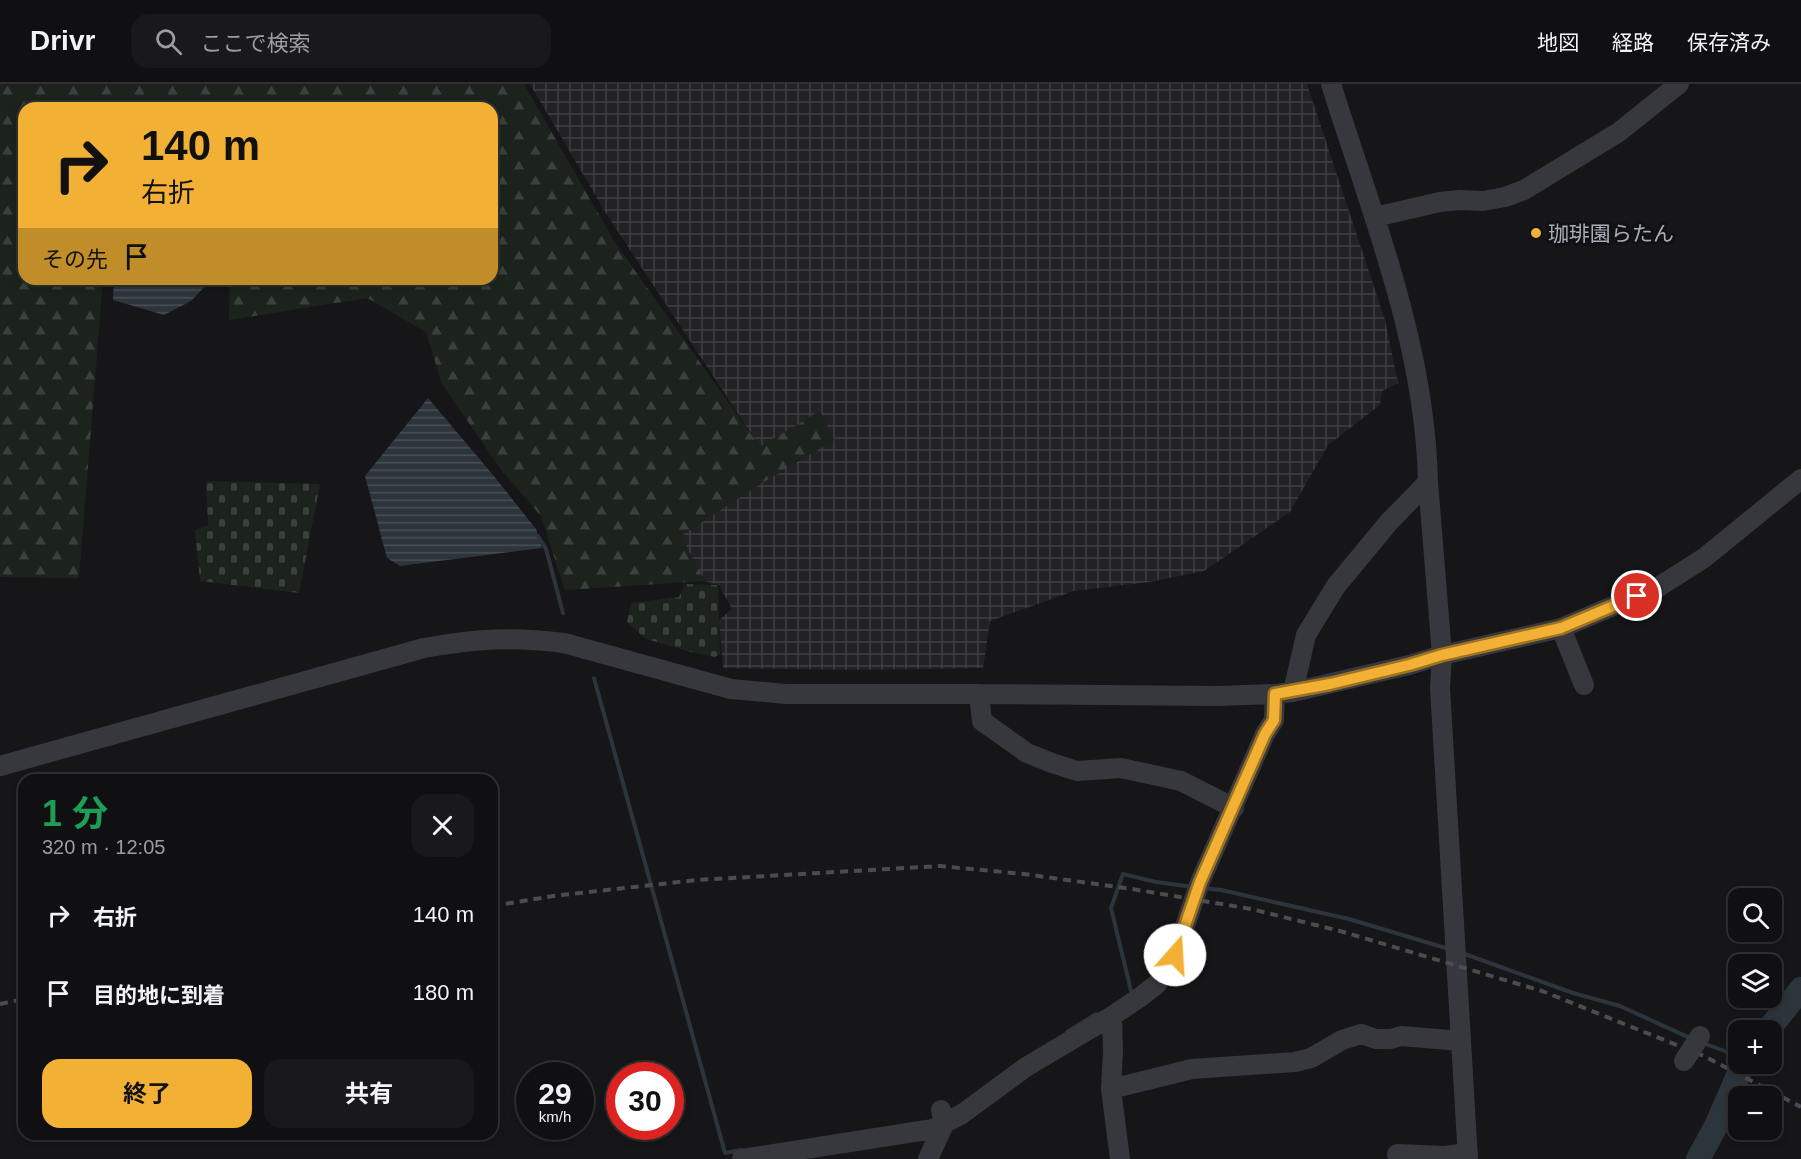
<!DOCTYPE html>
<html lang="ja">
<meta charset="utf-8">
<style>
:root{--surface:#101012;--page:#19191b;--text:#f1f3f6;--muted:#9c9d9f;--line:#303032;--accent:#f2b134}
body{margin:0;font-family:Arial,"Noto Sans JP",sans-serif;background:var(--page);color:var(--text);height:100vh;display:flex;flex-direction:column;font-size:22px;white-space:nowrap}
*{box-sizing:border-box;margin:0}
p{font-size:20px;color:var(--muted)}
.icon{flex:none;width:33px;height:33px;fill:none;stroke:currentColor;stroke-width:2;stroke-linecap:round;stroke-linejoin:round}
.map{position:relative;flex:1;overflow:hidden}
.side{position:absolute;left:18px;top:690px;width:480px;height:366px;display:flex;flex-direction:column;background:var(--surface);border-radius:18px;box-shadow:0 3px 9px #0003,0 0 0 2px var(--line)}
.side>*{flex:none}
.top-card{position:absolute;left:18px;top:18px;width:480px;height:183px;border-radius:18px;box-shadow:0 3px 9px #0003,0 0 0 2px var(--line);background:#f2b134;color:#111;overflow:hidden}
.fabs{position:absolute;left:1728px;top:804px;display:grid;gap:12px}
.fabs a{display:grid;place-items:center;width:54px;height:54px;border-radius:12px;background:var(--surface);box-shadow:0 3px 9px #0003,0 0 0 2px var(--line);font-size:30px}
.speed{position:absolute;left:516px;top:978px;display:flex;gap:12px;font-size:30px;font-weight:700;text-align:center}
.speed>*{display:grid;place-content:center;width:78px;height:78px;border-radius:50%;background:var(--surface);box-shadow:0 3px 9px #0003,0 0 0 2px var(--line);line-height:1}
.speed small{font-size:15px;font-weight:400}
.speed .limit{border:9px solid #d22;background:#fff;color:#111}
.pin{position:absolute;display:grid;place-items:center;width:51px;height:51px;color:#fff;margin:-26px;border:3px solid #fff;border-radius:50%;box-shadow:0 2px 6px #0007}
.me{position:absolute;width:66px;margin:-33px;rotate:19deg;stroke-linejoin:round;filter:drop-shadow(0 0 4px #0008)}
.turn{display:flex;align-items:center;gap:21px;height:126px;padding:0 24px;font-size:27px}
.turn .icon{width:78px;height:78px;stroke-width:2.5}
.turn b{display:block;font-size:42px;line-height:51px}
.then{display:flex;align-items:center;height:57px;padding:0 24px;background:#0003;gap:12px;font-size:22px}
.round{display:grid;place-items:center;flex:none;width:63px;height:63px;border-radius:18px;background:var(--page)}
.head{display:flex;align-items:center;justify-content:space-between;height:102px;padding:0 24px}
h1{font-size:36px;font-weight:700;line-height:45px;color:#1e9e55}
.primary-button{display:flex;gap:12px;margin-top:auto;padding:12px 24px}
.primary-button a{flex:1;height:69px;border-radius:18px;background:var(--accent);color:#111;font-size:24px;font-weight:700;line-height:69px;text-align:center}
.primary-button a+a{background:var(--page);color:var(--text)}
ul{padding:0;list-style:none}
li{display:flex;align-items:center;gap:18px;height:78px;padding:0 24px}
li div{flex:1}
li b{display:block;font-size:22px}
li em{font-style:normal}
header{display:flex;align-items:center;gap:36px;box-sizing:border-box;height:84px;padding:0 30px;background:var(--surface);border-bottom:2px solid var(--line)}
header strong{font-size:28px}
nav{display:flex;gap:33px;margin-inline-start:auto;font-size:21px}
.search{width:420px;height:54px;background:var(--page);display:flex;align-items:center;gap:15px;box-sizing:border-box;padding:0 21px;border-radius:18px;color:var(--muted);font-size:22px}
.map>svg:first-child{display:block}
</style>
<header>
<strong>Drivr</strong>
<div class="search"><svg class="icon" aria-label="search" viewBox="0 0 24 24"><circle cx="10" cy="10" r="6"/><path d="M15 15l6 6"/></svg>ここで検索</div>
<nav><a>地図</a><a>経路</a><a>保存済み</a></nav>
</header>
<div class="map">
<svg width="1801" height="1075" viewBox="0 0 1801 1075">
<defs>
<pattern id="industrial-grid" width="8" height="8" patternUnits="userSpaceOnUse" patternTransform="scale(1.5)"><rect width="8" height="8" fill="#222225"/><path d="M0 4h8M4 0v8" fill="none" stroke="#3f3f43"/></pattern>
<pattern id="forest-firs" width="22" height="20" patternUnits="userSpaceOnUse" patternTransform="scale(1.5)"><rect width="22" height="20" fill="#1c231d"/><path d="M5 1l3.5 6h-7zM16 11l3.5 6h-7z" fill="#3a403c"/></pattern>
<pattern id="cemetery-stones" width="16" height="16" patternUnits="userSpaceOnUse" patternTransform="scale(1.5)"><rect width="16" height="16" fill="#1c231d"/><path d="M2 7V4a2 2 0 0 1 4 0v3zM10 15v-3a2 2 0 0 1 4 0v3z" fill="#3a403c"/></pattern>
<pattern id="water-rules" width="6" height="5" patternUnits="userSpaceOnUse" patternTransform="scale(1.5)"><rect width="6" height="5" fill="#2c353c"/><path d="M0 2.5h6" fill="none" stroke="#485056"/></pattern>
</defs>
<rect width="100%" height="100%" fill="#161618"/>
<!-- industrial -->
<path fill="url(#industrial-grid)" d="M530,0h777l78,236 13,63 -16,8 -2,14 -52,40 -38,67 -86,59 -54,11 -76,9 -84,30 -7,47 -129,2 -131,-2 -4,-48 13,-11 -13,-24 -14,-4 -25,-45 82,-53 72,-43 -14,-29 -60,36 -153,-232z"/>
<!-- forest -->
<path fill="url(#forest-firs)" d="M0,0h524l90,157 146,206 60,-36 14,29 -72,43 -81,53 24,45 -140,9 -24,-74 -39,-45 -60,-87 -16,-52 -59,-34 -138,22 1,-41h262v-171h-468v171h79l-24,299 -79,-1z"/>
<!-- cemetery -->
<path fill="url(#cemetery-stones)" d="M206,397l114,3 -21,109 -99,-12 -5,-51 13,-5z
M685,500l33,1 2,69 -5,3 -20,-4 -49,-14 -19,-17 4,-19 48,-6z"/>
<!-- water -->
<path fill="url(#water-rules)" d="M114,195h98l-21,22 -27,14 -51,-15z
M428,314l65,77 43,54 6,19 -142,18 -13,-8 -22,-82z"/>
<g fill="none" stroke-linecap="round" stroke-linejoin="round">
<!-- stream -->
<path stroke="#2c353c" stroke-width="4" d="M538,452l8,13 17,64
M594,594l131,475 16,-3
M1203,804l18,2 128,29 100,30
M1462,869l111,40 47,13 70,32
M1132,911l-21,-87 12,-34 33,8 37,5
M1067,948l29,-18
M1703,959l35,13"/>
<!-- river -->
<path stroke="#2c353c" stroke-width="24" d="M1768,946l33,-41
M1698,1075l18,-33 27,-62"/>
<!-- minor -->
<path stroke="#37383d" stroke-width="20" d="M1331,0c41,131 94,259 97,398l14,173 -2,33 28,471
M1375,133l65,-15 20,-2 23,1 22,-4 19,-7 95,-58 60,-48
M1561,544l23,57
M1293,608l13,-57 30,-49 53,-64 39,-40
M979,610l3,27 45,32 25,10 25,8 44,-3 60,13 53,27
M0,682l424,-118c51,-9 88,-12 140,-5l167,46 55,5h193l239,2 57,-2 18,-2 116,-27 33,-10 119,-27 76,-32 23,-10 44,-28 97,-79
M1112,932l1,35 -2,38 9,70
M1111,1005l81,-20 103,-7 16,-4 31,-18 19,-6 15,5h15l10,-3 60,5
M1397,1070l47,2 24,-3
M742,1075l191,-30 29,-15 64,-47 86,-51 27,-18 18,-14 18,-29 25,-73 65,-148 9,-14 1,-26
M928,1075l16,-35 -3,-14"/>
<!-- rail -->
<path stroke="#4a4c52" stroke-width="4" stroke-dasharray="8 6" stroke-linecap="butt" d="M492,822l61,-10 144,-16 243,-14 84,8 108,15 119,20 89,22 202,60 162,65 97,51
M0,920l24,-5"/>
<!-- minor-bridge -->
<path stroke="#37383d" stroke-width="20" d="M1684,977l16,-25"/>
</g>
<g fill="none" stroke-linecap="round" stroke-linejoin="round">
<defs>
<path id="route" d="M1175,871l25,-73 65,-148 9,-14 1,-26 55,-10 79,-19 33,-10 119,-27 76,-32"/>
</defs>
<!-- route casing -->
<use href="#route" stroke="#9d7322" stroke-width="15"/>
<!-- route -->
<use href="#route" stroke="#f2b134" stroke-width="10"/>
</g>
<!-- markers -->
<circle fill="#f2b134" stroke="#111113" stroke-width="2" cx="1536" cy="149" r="6"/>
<g text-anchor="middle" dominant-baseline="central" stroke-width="6" stroke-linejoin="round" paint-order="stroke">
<!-- poi labels -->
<g font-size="21" fill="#a8adb8" stroke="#111113" text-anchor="start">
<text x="1548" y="149">珈琲園らたん</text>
</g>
</g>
</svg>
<div class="fabs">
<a><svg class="icon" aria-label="search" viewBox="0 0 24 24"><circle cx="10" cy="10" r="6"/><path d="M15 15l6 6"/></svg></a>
<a><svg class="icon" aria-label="layers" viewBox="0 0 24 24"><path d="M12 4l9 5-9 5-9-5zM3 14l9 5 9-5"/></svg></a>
<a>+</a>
<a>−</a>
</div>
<div class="speed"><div>29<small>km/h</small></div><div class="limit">30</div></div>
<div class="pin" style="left:1637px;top:512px;background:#d93025"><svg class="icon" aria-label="arrive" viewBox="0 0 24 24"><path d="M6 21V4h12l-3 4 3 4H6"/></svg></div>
<svg class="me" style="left:1175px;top:871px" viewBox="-20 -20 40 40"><circle r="19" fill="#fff"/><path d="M0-13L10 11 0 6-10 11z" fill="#f2b134"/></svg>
<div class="top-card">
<div class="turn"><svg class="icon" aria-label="right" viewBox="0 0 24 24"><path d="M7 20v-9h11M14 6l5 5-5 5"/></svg><div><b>140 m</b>右折</div></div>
<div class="then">その先<svg class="icon" aria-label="arrive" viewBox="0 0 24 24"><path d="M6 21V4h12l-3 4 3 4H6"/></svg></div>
</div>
<section class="side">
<div class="head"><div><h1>1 分</h1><p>320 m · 12:05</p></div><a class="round"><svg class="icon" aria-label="close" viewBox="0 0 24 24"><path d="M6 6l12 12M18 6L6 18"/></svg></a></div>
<ul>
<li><svg class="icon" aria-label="right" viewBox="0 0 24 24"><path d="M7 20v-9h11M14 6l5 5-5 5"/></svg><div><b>右折</b></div><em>140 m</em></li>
<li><svg class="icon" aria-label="arrive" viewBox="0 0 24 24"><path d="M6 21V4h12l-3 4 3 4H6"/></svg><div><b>目的地に到着</b></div><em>180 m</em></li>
</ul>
<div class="primary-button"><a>終了</a><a>共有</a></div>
</section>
</div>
